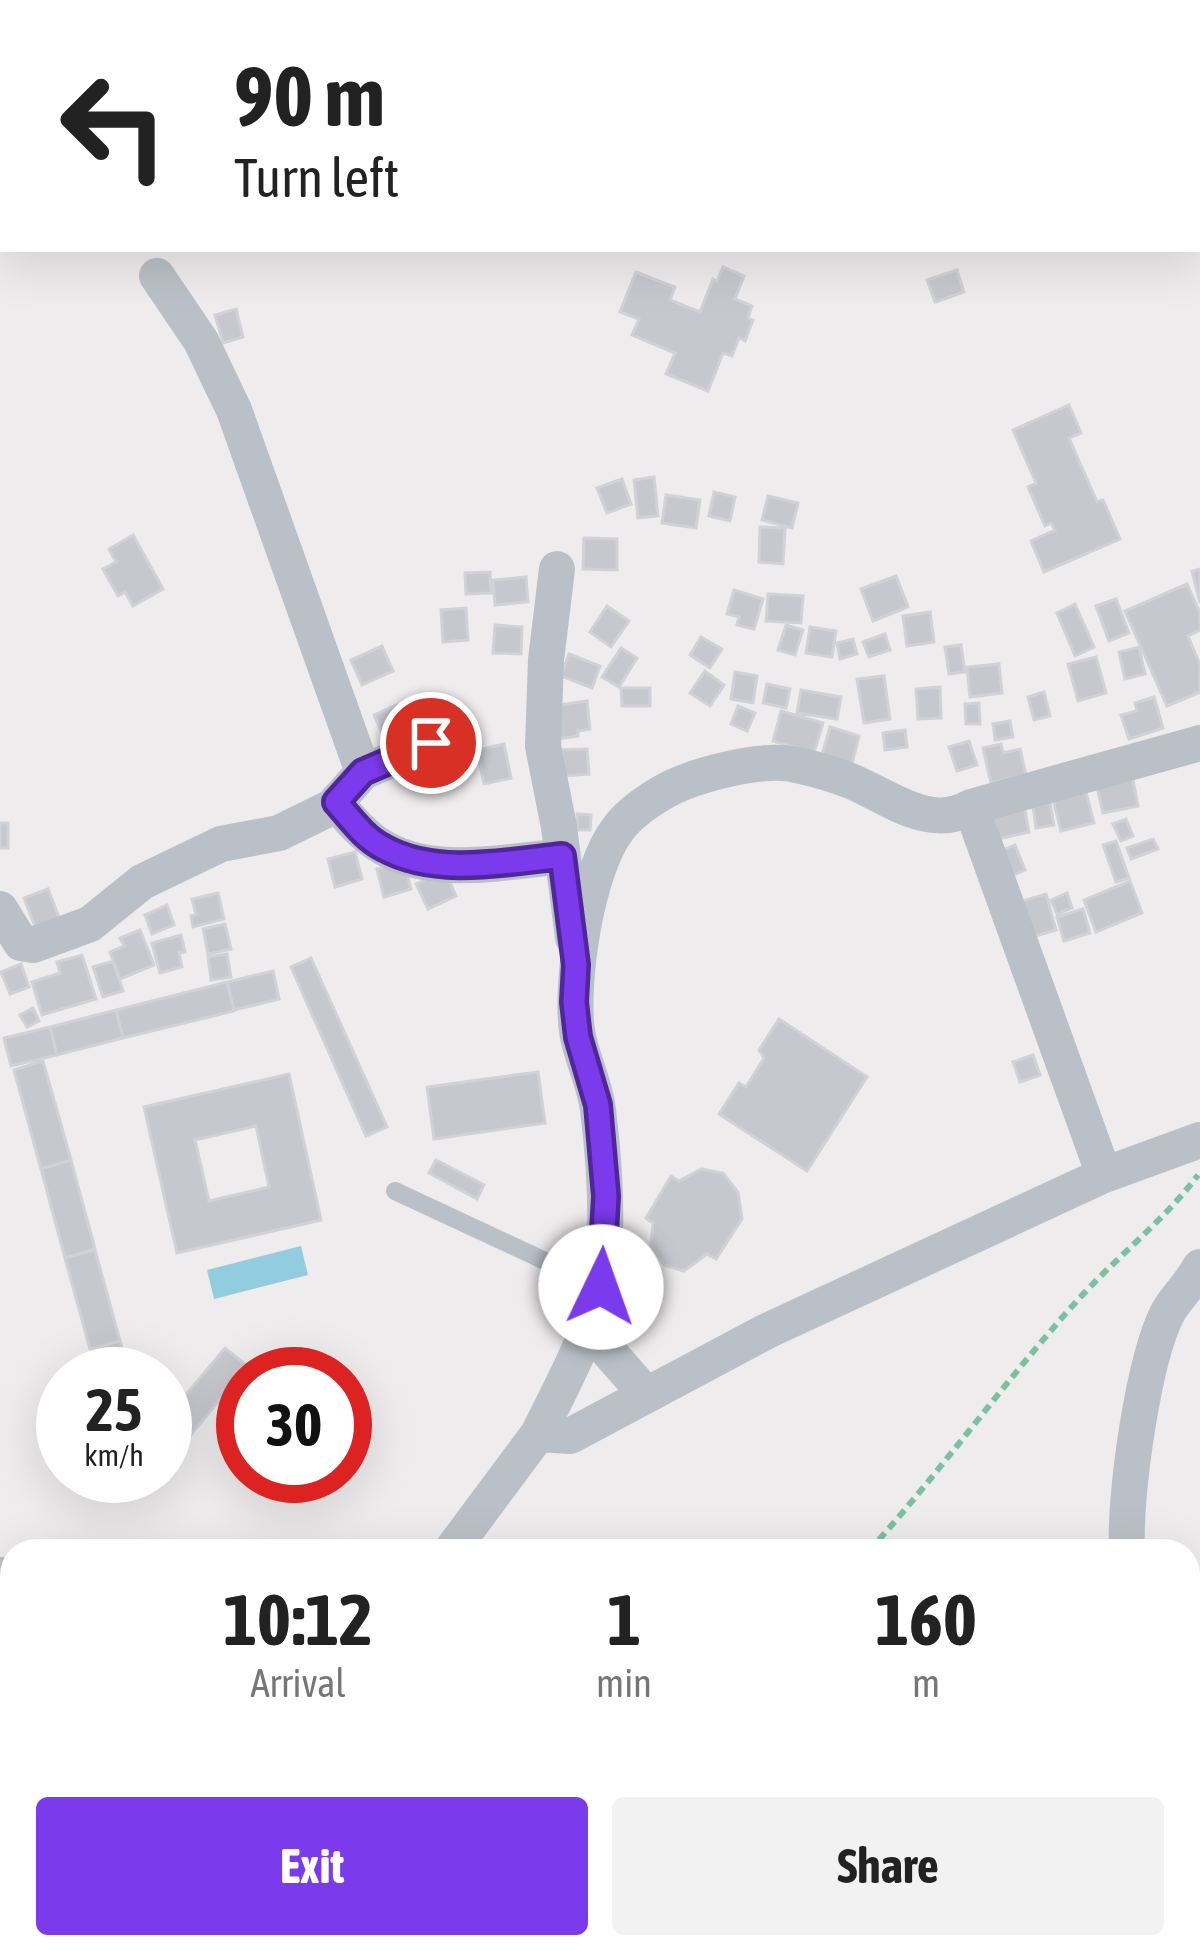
<!DOCTYPE html>
<style>
:root{--surface:#fff;--page:#f2f2f2;--text:#222;--muted:#767676;--accent:#7c3aed}
body{margin:0;font-family:"Asap Condensed",sans-serif;background:var(--page);color:var(--text);height:100vh;display:flex;flex-direction:column;font-size:45px;white-space:nowrap}
*{box-sizing:border-box;margin:0}
p{font-size:39px;color:var(--muted)}
.icon{flex:none;width:66px;height:66px;fill:none;stroke:currentColor;stroke-width:2;stroke-linecap:round;stroke-linejoin:round}
.map{position:relative;flex:1;overflow:hidden}
.drawer{position:absolute;left:0px;top:1539px;width:1200px;height:420px;display:flex;flex-direction:column;background:var(--surface);border-radius:36px 36px 0 0;box-shadow:0 12px 48px #0002}
.drawer>*{flex:none}
.banner{position:absolute;left:0px;top:0px;width:1200px;height:252px;box-shadow:0 12px 48px #0002;background:#fff;color:var(--text);overflow:hidden}
.speed{position:absolute;left:36px;top:1347px;display:flex;gap:24px;font-size:60px;font-weight:700;text-align:center}
.speed>*{display:grid;place-content:center;width:156px;height:156px;border-radius:50%;background:var(--surface);box-shadow:0 12px 48px #0002;line-height:1}
.speed small{font-size:30px;font-weight:400}
.speed .limit{border:18px solid #d22;background:#fff;color:#111}
.pin{position:absolute;display:grid;place-items:center;width:102px;height:102px;color:#fff;margin:-51px;border:6px solid #fff;border-radius:50%;box-shadow:0 3px 12px #0007}
.me{position:absolute;width:132px;margin:-66px;rotate:3deg;stroke-linejoin:round;filter:drop-shadow(0 0 9px #0008)}
.turn{display:flex;align-items:center;gap:42px;height:252px;padding:0 36px;font-size:54px}
.turn .icon{width:156px;height:156px;stroke-width:2.5}
.turn b{display:block;font-size:84px;line-height:102px}
.eta{display:flex;justify-content:space-evenly;align-items:center;height:204px;text-align:center}
.eta b{font-size:72px;font-weight:700;line-height:84px}
.action{display:flex;gap:24px;margin-top:auto;padding:24px 36px}
.action a{flex:1;height:138px;border-radius:12px;background:var(--accent);color:#fff;font-size:48px;font-weight:700;line-height:138px;text-align:center}
.action a+a{background:var(--page);color:var(--text)}
.map>svg:first-child{display:block}
</style>
<div class="map">
<svg width="1200" height="1959" viewBox="0 0 1200 1959">
<rect width="100%" height="100%" fill="#eeecec"/>
<!-- water -->
<path fill="#91cddf" d="M301,1246l7,29 -94,24 -7,-29z"/>
<!-- building -->
<path fill="#c7c8ce" stroke="#d1d2d7" stroke-width="3" fill-rule="evenodd" d="M723,267l21,9 -9,23 17,7 -4,12 5,2 -8,21 -6,-3 -7,18 -9,-3 -15,38 -42,-17 9,-21 -43,-18 7,-16 -19,-7 16,-40 39,15 -5,13 30,12 13,-33 4,2z
M957,270l7,22 -29,10 -8,-22z
M236,309l7,28 -20,6 -8,-28z
M1069,405l12,28 -12,5 28,64 6,-2 17,39 -76,33 -13,-31 24,-11 -4,-7 -6,3 -17,-39 8,-4 -23,-53z
M654,477l4,39 -20,2 -4,-38z
M622,479l9,25 -24,9 -10,-25z
M714,492l21,5 -5,24 -21,-5z
M666,495l34,5 -4,28 -34,-5z
M768,496l30,7 -6,25 -30,-8z
M760,527l25,1 -2,36 -24,-2z
M133,535l30,54 -30,17 -8,-14 -7,4 -15,-27 13,-7 -7,-13z
M584,538l33,1v31l-34,-1z
M1200,569v34l-8,-32z
M490,572l1,21 -25,1 -1,-21z
M896,576l12,31 -35,14 -12,-32z
M526,577l2,25 -33,3 -2,-25z
M1187,584l13,29v17l-12,6 12,29v27l-33,14 -42,-95z
M734,590l29,9 -9,30 -17,-4 2,-8 -12,-3z
M768,594l35,2 -2,27 -35,-2z
M1116,599l13,34 -20,8 -13,-35z
M1075,604l19,43 -19,9 -18,-43z
M607,606l22,15 -18,26 -21,-15z
M466,608l2,32 -25,2 -2,-32z
M930,612l4,30 -27,4 -4,-30z
M495,625l27,2 -1,27 -28,-1z
M786,625l17,5 -8,25 -17,-5z
M810,627l26,4 -4,26 -26,-4z
M885,634l5,16 -21,7 -6,-15z
M701,637l21,12 -12,19 -20,-13z
M853,639l4,15 -17,5 -3,-16z
M961,645l4,27 -16,2 -4,-27z
M382,646l11,25 -31,14 -11,-25z
M1139,647l6,27 -20,5 -6,-27z
M621,648l16,10 -18,29 -17,-10z
M569,654l31,12 -8,22 -31,-12z
M1096,657l10,36 -28,8 -10,-37z
M999,664l3,29 -32,4 -3,-30z
M705,671l19,14 -14,21 -20,-13z
M735,672l22,4 -4,27 -22,-4z
M884,676l6,43 -26,4 -7,-44z
M767,684l23,5 -4,19 -23,-5z
M940,687l1,31 -23,1 -2,-30z
M621,688h29v18h-28z
M801,690l40,7 -4,22 -40,-6z
M1044,692l6,24 -16,4 -6,-23z
M1154,697l9,31 -34,11 -8,-24 16,-4 -2,-8z
M587,701l3,28 -12,2v5l-21,3 -4,-33z
M979,703l1,21h-14l-1,-20z
M397,705l11,24 -23,10 -11,-24z
M738,706l17,7 -8,18 -16,-7z
M781,711l42,12 -9,30 -41,-12z
M1010,721l3,16 -18,3 -2,-16z
M830,727l29,9 -7,28 -30,-9z
M905,730l2,17 -22,3 -2,-17z
M969,741l8,24 -20,6 -8,-24z
M504,744l7,34 -27,6 -7,-34z
M1001,744l2,9 17,-4 6,26 -35,8 -8,-35z
M587,749l2,25 -26,2 -1,-26z
M1132,775l6,31 -35,7 -7,-30z
M1086,792l8,31 -33,8 -8,-31z
M1050,803l4,22 -18,3 -3,-22z
M1024,805l5,27 -31,7 -6,-28z
M577,814l14,1 -1,15h-13z
M1126,819l7,17 -12,5 -8,-17z
M0,823h8v25h-8z
M1153,839l5,10 -27,10 -4,-11z
M1116,841l13,37 -13,4 -13,-37z
M1015,845l10,25 -16,7 -10,-25z
M355,852l7,27 -27,8 -7,-28z
M404,862l7,27 -27,8 -7,-28z
M445,871l11,25 -28,13 -12,-25z
M1130,881l12,32 -46,19 -12,-32z
M48,889l12,31 -24,9 -12,-31z
M218,893l6,26 -31,8 -2,-11 5,-2 -4,-15z
M1067,893l5,15 -15,6 -6,-14z
M1046,894l10,36 -27,8 -10,-36z
M167,905l7,20 -22,9 -7,-19z
M1083,909l7,24 -26,8 -7,-24z
M225,924l6,25 -23,5 -5,-25z
M140,930l14,35 -34,14 -10,-27 14,-6 -4,-8z
M181,935l4,17 -6,1 3,14 -22,6 -8,-30z
M227,954l4,23 -20,3 -3,-23z
M82,955l14,44 -54,16 -10,-33 28,-9 -3,-11z
M311,958l76,169 -21,9 -75,-169z
M113,961l10,30 -20,6 -10,-30z
M21,964l8,23 -19,7 -9,-22z
M273,971l6,28 -45,11 -7,-28z
M227,982l7,29 -111,27 -7,-28z
M33,1008l6,13 -12,6 -7,-12z
M116,1010l7,28 -66,17 -7,-28z
M779,1019l88,58 -60,94 -88,-57 20,-31 7,4 18,-29 -5,-8z
M50,1027l7,28 -46,11 -7,-28z
M1033,1055l7,20 -20,7 -7,-20z
M43,1061l28,99 -30,9 -27,-99z
M538,1072l7,51 -111,16 -7,-52z
M289,1074l32,146 -144,33 -33,-146zM256,1126l13,61 -60,14 -14,-61z
M71,1160l24,89 -30,9 -24,-89z
M436,1160l48,25 -7,14 -48,-26z
M701,1169l22,4 15,19 4,27 -26,40 -9,-5 -23,17 -20,-6 -13,-20 2,-22 -7,-5 25,-42 8,5z
M95,1250l25,91 -30,8 -25,-91z
M120,1341l9,33h-32l-7,-25z
M225,1348l22,18 -79,97 -3,-43z
M1195,1603l5,3v36l-12,-5v-20z
M128,1947h13l13,7 -2,5h-31z
M999,1947h30l2,12h-30z"/>
<g fill="none" stroke-linecap="round" stroke-linejoin="round">
<!-- path -->
<path stroke="#7bc1a0" stroke-width="6" stroke-dasharray="9 6" stroke-linecap="butt" d="M869,1551c72,-80 135,-169 207,-249 39,-44 87,-80 122,-127"/>
<!-- lane -->
<path stroke="#b9c0c7" stroke-width="18" d="M395,1191l206,96"/>
<!-- street -->
<path stroke="#b9c0c7" stroke-width="36" d="M557,569l-11,91 -3,86 16,81 14,111
M363,772l68,-29
M336,803c12,14 24,29 40,40 51,36 129,19 187,13
M971,807l133,368
M0,909l21,34 12,2 57,-21 52,-42 79,-38 58,-11 53,-26 31,-35 -129,-362 -33,-69 -44,-65
M586,1326l59,67
M538,1434c19,-38 58,-111 63,-151 8,-56 4,-117 -3,-173 -3,-27 -17,-52 -21,-79 -7,-50 10,-162 41,-202 10,-14 27,-26 42,-35 29,-18 98,-36 132,-30 20,4 42,10 61,18 37,16 78,49 118,25l229,-64
M451,1551l87,-117 32,2 197,-105 337,-156 96,-35
M1127,1551c-3,-54 16,-191 41,-239 7,-13 23,-28 32,-45
M0,1575l12,5
M1188,1755l12,10
M1188,1828l12,-4
M1188,1923l12,-23
M332,1947l1,12
M820,1959l34,-12
M1168,1959l7,-12"/>
</g>
<g fill="none" stroke-linecap="round" stroke-linejoin="round">
<defs>
<path id="route" d="M431,743l-68,29 -27,30c15,17 28,36 48,46 52,29 123,14 178,8l14,109 -2,37 4,35 20,68 8,91 -5,91"/>
</defs>
<!-- route casing -->
<use href="#route" stroke="#51269a" stroke-width="30"/>
<!-- route -->
<use href="#route" stroke="#7c3aed" stroke-width="21"/>
</g>
</svg>
<div class="speed"><div>25<small>km/h</small></div><div class="limit">30</div></div>
<div class="pin" style="left:431px;top:743px;background:#d93025"><svg class="icon" aria-label="arrive" viewBox="0 0 24 24"><path d="M6 21V4h12l-3 4 3 4H6"/></svg></div>
<svg class="me" style="left:601px;top:1287px" viewBox="-20 -20 40 40"><circle r="19" fill="#fff"/><path d="M0-13L10 11 0 6-10 11z" fill="#7c3aed"/></svg>
<div class="banner">
<div class="turn"><svg class="icon" aria-label="left" viewBox="0 0 24 24"><path d="M17 20v-9H6M10 6l-5 5 5 5"/></svg><div><b>90 m</b>Turn left</div></div>
</div>
<section class="drawer">
<div class="eta">
<div><b>10:12</b><p>Arrival</p></div>
<div><b>1</b><p>min</p></div>
<div><b>160</b><p>m</p></div>
</div>
<div class="action"><a>Exit</a><a>Share</a></div>
</section>
</div>
